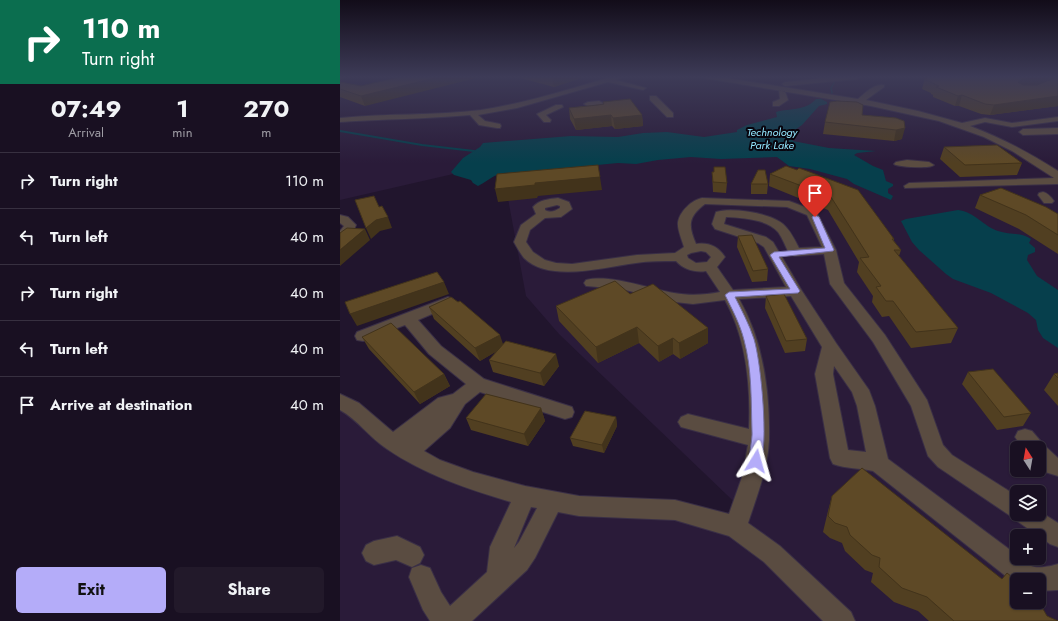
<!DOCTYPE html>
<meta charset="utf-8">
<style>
:root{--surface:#191022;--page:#22192a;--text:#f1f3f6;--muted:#9f9da5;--line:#373040;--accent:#b4acf9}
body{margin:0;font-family:Jost,sans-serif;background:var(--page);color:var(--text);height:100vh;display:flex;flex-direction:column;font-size:15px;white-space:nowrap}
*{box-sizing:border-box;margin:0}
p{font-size:13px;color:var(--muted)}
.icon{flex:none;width:22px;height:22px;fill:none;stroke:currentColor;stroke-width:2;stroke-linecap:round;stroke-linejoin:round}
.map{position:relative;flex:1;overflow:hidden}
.sheet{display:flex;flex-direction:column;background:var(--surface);width:340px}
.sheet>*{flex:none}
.top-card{background:#0b6e4f;color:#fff;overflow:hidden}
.needle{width:26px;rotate:349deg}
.tools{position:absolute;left:670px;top:441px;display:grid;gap:8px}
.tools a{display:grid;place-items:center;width:36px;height:36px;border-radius:6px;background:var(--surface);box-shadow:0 1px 3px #0004,0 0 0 1px var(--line);font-size:20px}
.pin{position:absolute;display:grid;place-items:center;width:34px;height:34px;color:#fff;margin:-41px -17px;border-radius:50% 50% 50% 0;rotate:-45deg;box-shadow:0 0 4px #0007}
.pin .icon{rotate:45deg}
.me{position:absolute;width:44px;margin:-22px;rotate:8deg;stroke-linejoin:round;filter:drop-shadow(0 0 3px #0008)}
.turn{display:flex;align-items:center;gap:14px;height:84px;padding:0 16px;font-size:18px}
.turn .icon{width:52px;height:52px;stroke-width:2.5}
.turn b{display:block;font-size:28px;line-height:34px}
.eta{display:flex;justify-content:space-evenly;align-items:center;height:68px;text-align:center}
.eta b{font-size:24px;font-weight:700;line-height:28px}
.button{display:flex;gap:8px;margin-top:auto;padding:8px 16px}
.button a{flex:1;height:46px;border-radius:6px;background:var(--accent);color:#111;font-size:16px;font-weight:700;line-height:46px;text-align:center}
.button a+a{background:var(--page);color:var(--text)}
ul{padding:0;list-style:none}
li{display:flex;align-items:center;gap:12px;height:56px;padding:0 16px;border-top:1px solid var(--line)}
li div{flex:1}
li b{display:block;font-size:15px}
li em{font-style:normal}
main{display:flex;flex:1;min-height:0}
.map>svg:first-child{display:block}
</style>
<main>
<section class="sheet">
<div class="top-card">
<div class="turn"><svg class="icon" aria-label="right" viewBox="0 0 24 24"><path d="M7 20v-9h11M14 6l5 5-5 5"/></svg><div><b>110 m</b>Turn right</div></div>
</div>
<div class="eta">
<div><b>07:49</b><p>Arrival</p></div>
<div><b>1</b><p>min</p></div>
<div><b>270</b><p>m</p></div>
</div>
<ul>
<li><svg class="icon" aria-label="right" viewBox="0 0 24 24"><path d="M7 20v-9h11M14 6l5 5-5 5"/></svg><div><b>Turn right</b></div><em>110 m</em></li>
<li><svg class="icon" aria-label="left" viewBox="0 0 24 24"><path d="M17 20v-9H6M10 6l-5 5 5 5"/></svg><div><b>Turn left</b></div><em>40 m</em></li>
<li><svg class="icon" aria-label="right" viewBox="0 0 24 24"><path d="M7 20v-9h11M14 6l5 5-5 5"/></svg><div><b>Turn right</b></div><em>40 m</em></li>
<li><svg class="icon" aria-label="left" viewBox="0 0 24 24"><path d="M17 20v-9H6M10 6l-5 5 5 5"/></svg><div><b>Turn left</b></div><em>40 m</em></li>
<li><svg class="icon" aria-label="arrive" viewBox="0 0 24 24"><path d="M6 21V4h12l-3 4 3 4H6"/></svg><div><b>Arrive at destination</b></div><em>40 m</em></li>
</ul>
<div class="button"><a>Exit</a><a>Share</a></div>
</section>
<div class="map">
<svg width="718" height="621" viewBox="0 0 718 621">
<rect width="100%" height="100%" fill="#21152d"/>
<!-- built -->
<path fill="#2a1b39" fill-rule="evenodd" d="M0,76h668l50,12v533h-718v-223l90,69 168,35 152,15 -191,-183 -33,-38 -22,-119h-5l-24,-8 -135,31zM677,448h22v22h-22zM677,492h22v22h-22zM677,536h22v22h-22zM677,580h22v22h-22z"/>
<!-- water -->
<path fill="#063f4c" d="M476,99h5l6,3v2l-8,2 -17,19 -10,7 -1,5 2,4 36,7 47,3 -19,2 -3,2 19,11 10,4 3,11 7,3v2l-5,3v4l5,3 -2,4 -37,-16 -7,-5 -37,-10 -21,-3 -12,-9 -56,2 -30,-2 -33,3 -22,4 -18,-1 -104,10c-18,-2 -21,5 -36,13l-5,-3 -2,-3 -17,-5 -3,-3 12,-14 17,-11 3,-4 88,-7 47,1 25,-4 24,-1 37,5 33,-5v-2l10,-5 30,-8 -1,-5c14,-4 30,-1 40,-13z
M618,210c17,2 25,16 40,21 11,4 24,1 33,8l-2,4 6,5v4l-7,3 -1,5 10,16 21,14v58l-15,-10 -5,-8 -2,-10 -8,-7 -37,-20 -38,-14 -7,-5 -27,-24 -7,-8 -11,-21 5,-2z"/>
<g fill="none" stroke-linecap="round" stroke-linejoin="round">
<!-- stream-far1 -->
<path stroke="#063f4c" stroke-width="1.5" d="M492,93l-1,-5 4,-7"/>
<!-- stream -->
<path stroke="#063f4c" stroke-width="2" d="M0,131l82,14 52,6"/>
<defs>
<path id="minor" d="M0,76h7l-7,3z
M274,76h12l-10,4 30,8 -3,2 -35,-8 -91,26 -39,7 7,6 15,3 1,2 -1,2h-3l-18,-3 -9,-10c-43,4 -87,4 -130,7v-4c47,-5 94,-2 141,-8 45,-7 89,-21 133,-34z
M352,76l35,2 131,21c7,-6 17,-16 26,-14v2l-18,13 52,11 44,12 23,-5 27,5 46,-6v4l-46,6 -27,-5 -15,4c32,12 60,27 88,45v13l-153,4 -1,-2 5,-3 145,-5 -42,-27 -28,-14 -45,-16 -68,-15z
M503,76l17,1 -3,2 -72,7 -3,-2 3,-2z
M439,91h6l3,9 -9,6h-6v-4l7,-3z
M310,96h6l17,17v4h-6l-17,-17z
M259,101l4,2 -1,2 -14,1 -4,-2 4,-2z
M216,105h6l1,2 -17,8 5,5 -1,2h-6l-7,-8z
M718,128v6l-35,1 -4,-3 4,-3z
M567,160l22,2 5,3c-4,4 -37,2 -40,-1l2,-2z
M703,192c5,1 8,5 11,9l-2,2h-8l-6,-8 1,-2z
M218,198l11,4 3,7 -11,8 -16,1 -15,12 -4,12 7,10 12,8 11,3 16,1 65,-9 38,-2 9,-6c-2,-7 -7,-18 -6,-25 2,-11 14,-22 24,-24l87,3 27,10 20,39 8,33 41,52 42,65 16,45 9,10 65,41v18h22v-3l19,12v24l-8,-3 -33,-23 -2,-3 -6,-3 -71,-48 -10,-11 -17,-50 -38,-64 -43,-58 -6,-30 -29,2 -5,-1c-4,-7 -7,-16 -12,-23 -11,-13 -36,-14 -52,-15l-2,7 42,13 7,5 29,49 34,52 33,47 6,16 13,53 129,96v3c7,0 9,5 14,8 7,3 21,0 27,-2v26l-19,1v-11h-22v5l-144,-114c-13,-3 -27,-2 -40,-7l-3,-6 -15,-84 7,-27 -31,-51 -52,3c24,41 31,94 30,141 -1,28 -12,56 -21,83l32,23 71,66 4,9h-32l-59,-59 -35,-26 -54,-16 -96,-4 -21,-4 -23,46 -8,12 -55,51h-42l-7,-11 -14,-33 3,-9 9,-3 9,3 11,24 9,14 37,-34 3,-25 21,-45c-43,-13 -86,-27 -124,-53 -17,-11 -29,-29 -47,-39v-16l19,9 34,29 45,-34 15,-4 13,-10 -37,-30 -24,-29 -42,16 -6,-1 -2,-4 2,-4 86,-33 5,-2 5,2 2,3 -2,3 -35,15 23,26 43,33 88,28 2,5 -2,5 -7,2 -85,-27 -15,12 -15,24 -26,23 16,9 33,12 52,14 54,10 96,4 54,14 13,-37 6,-32 -67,-18 -3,-5 3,-5 7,-3 61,15c2,-43 -3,-91 -24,-129l-32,4 -18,-2 -54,-13 -35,-3 -2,-3 2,-3c25,-6 63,9 88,13 16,3 31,2 46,-1l-14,-21c-11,2 -23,-2 -30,-10 -13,0 -27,0 -40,2 -31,4 -87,20 -112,-5 -4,-5 -7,-11 -10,-16l7,-17 15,-11 -3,-7c6,-7 16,-8 25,-9zM365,204l82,3 20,8 15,32 -23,1c-4,-8 -9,-18 -16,-24 -13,-11 -51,-17 -67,-12l-4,12 3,5 43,14 6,4 22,40 -53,3 -16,-23 8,-10c-7,-11 -17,-15 -29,-13 -8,-19 -8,-27 9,-40zM217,205l3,1v2c-5,3 -9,5 -15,2v-2zM361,251l5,1 5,5 -4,5 -11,1 -8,-5 -1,-3 4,-2zM494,366l18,26 5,14 9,46 -18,-2 -15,-76zM191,507l6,1 -18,34 -5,6z
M0,215l8,2 8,8c-2,7 -9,14 -16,16v-10l4,-5 -4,-3z
M685,429l7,2 12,14 14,13v18l-13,-4 -6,-6v-18h-16l-8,-11 3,-6z
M57,536l23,11 4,8 -4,8 -8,4 -16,-7 -22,5 -8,-4 -4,-8 4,-8 8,-4z"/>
</defs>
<!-- minor casing -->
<use href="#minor" stroke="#3a2f46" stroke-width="2"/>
<!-- minor -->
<use href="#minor" fill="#5a4c41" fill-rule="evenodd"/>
</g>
<!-- wall -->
<path fill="#513f21" d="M173,76h74l-33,11z
M593,76h125v30l-68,9 -9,-1 -22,-8h-4l-22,-9v-2l-2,-1v-1l-9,-4 3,-12z
M0,82l21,4 4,20 -25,-9z
M263,102l39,13 1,11 -28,3 -3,-3 -36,4 -6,-11 -1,-11 34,-4z
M522,115l34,3 6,21 -8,2 -71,-7 2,-12z
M604,147l78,16 -5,12 -57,2 -20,-18z
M446,166l108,73v2l7,9 -2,6 59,72 -7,15 -40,5 -22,-32 -7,1 -10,-15 1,-6 -16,-24 2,-10 -31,-52 -59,-24 1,-12z
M372,172l15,11 -1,10 -13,-1z
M411,184h17l-1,10h-16z
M640,195l78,19v40l-39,-25 -44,-21z
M398,236l30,33 -1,12 -15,1 -15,-35z
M290,294l78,49 -28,16 -7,-5 -14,8 -20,-19 -41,20 -39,-42 -3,-15z
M426,296l41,43 -2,12 -20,2 -20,-45z
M89,307l74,38 56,21 -15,20 -51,-14 -4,-12 8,-9 -17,10 -46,-42z
M22,337l82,37 6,12 -30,18 -51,-55z
M628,372l63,41 -8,13 -26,4 -35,-46z
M718,373v33l-14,-16 10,-16z
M201,408l4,13 -17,25 -57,-16 -5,-12z
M276,417l1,9 -13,27 -31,-7 -3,-8z
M492,496l215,120 11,5h-129l-11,-10 -24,-9 -23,-20 2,-9 -8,-3 -20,-19 -3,-8 -12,-5 -7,-6 5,-21z"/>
<!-- shaded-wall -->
<path fill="#42331b" d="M103,76h41l-119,30 -4,-10z
M216,76h31l-33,11 -2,-10z
M700,76h9l-3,6 -11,5 -15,2 -2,-7 5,-3z
M622,95l-3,11h-4l3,-10z
M718,96v10l-68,9 4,-10z
M271,115l1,11 -36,4 -2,-11z
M302,115l1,11 -28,3 -2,-11z
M565,128l-3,11 -8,2 2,-11z
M260,177l2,13 -64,6 -1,2 -39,4 -3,-13 40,-6z
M48,217l4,11 -12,3 -9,8 -5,-11 10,-8z
M25,229l5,11 -30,26v-16z
M104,282l5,12 -92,32 -7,-12z
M297,327l2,16 -41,20 -2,-16z
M368,328v15l-28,16 -1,-16z
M160,335l4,12 -24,14 -5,-13z
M333,338v16l-14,8 -1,-16z
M216,354l3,12 -15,20 -4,-13z
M104,374l6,12 -30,18 -6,-12z
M201,408l4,13 -17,25 -4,-12z
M276,417l1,9 -13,27 -2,-8z"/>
<!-- building -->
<path fill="#5e4926" stroke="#42331b" d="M64,76h39l-82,20 -21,-7v-7l21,4z
M593,76h107l-17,3 -5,3 5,3h14l17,-7v-2h4v20l-64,9 -9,-1 -23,-9 -4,1 -22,-9 3,-1 -5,-2h1l-11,-5h3l-2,-2z
M290,99l12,16 -29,3 -2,-3 -37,4 -5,-11 29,-3 6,-1 -1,-2z
M497,101l20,1 6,3 -1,10 34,3 8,3 1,7 -9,2 -71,-8 5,-20z
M657,145l25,18 -57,2 -21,-18z
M258,165l2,12 -65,6v2l-40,4 2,-15z
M446,166l11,4 2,-2 59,22 36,49h-2l9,11h-7l64,78 -42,4 -23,-31h-7l-10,-14 5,-1 -21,-28 9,-1 -38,-60 -61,-23z
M374,167h11l2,16 -14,-1 -1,-10h2z
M418,170h7l3,14h-17z
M661,188l45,19 12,7v21l-32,-20 -46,-20z
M34,196l5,11 3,-1 6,11 -12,3 -10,8 -11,-28z
M7,228l18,1 -25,21v-17z
M412,235l16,34 -15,2 -15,-35z
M97,272l7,10 -94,32 -5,-12z
M275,281l15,13 23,-10 55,44 -29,15 -6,-5 -15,8 -21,-19 -41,20 -40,-41z
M444,294l23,45 -21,2 -20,-45z
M111,297l7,5 2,-1 40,34 -25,13 -46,-41z
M51,323l53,51 -30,18 -52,-55z
M166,341l50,13 -16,19 -51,-13z
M653,369l38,44 -27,4 -36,-45z
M718,373v5l-4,-4z
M146,394l55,14 -17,26 -58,-16z
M245,411l31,6 -14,28 -32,-7z
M522,468l140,111 5,-6 10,8v21h22l8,14 11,5h-104l-27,-24 -25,-9 -23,-21 1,-9 -8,-3 -22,-20 -3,-8 -12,-4 -7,-7 4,-20z"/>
<!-- sky -->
<linearGradient id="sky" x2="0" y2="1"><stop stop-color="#120c19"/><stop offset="0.47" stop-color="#3d3b57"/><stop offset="1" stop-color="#3d3b57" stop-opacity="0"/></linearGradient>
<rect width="718" height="163" fill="url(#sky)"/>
<!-- route -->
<path fill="#b4acf9" stroke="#7570a2" d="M475,215l4,2 15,33 -1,1 -54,6 21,34 -2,2 -63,4c7,14 14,27 19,42 7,23 15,106 6,126l-4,1 -5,-1c-4,-9 2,-24 1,-34 -1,-30 0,-62 -8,-91 -4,-16 -12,-31 -19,-45l4,-3 61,-3 -20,-34 4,-3 51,-4 -13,-31z"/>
<g text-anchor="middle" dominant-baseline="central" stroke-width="4" stroke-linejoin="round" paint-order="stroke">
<!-- far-water labels -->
<g font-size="11" font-style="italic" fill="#93e7fe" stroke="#08040d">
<text x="432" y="132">Technology<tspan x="432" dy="13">Park Lake</tspan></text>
</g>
</g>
</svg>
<div class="tools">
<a><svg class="needle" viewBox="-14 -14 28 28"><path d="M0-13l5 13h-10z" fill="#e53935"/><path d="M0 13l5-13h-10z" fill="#9f9da5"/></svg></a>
<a><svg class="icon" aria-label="layers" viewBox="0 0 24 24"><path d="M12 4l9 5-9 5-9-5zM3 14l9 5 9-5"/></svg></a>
<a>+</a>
<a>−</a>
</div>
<div class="pin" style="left:475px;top:217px;background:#d93025"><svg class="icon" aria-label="arrive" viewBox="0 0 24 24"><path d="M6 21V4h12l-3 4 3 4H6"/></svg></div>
<svg class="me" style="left:416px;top:461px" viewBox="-20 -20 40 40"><path d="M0-17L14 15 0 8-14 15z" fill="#b4acf9" stroke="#fff" stroke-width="4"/></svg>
</div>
</main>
